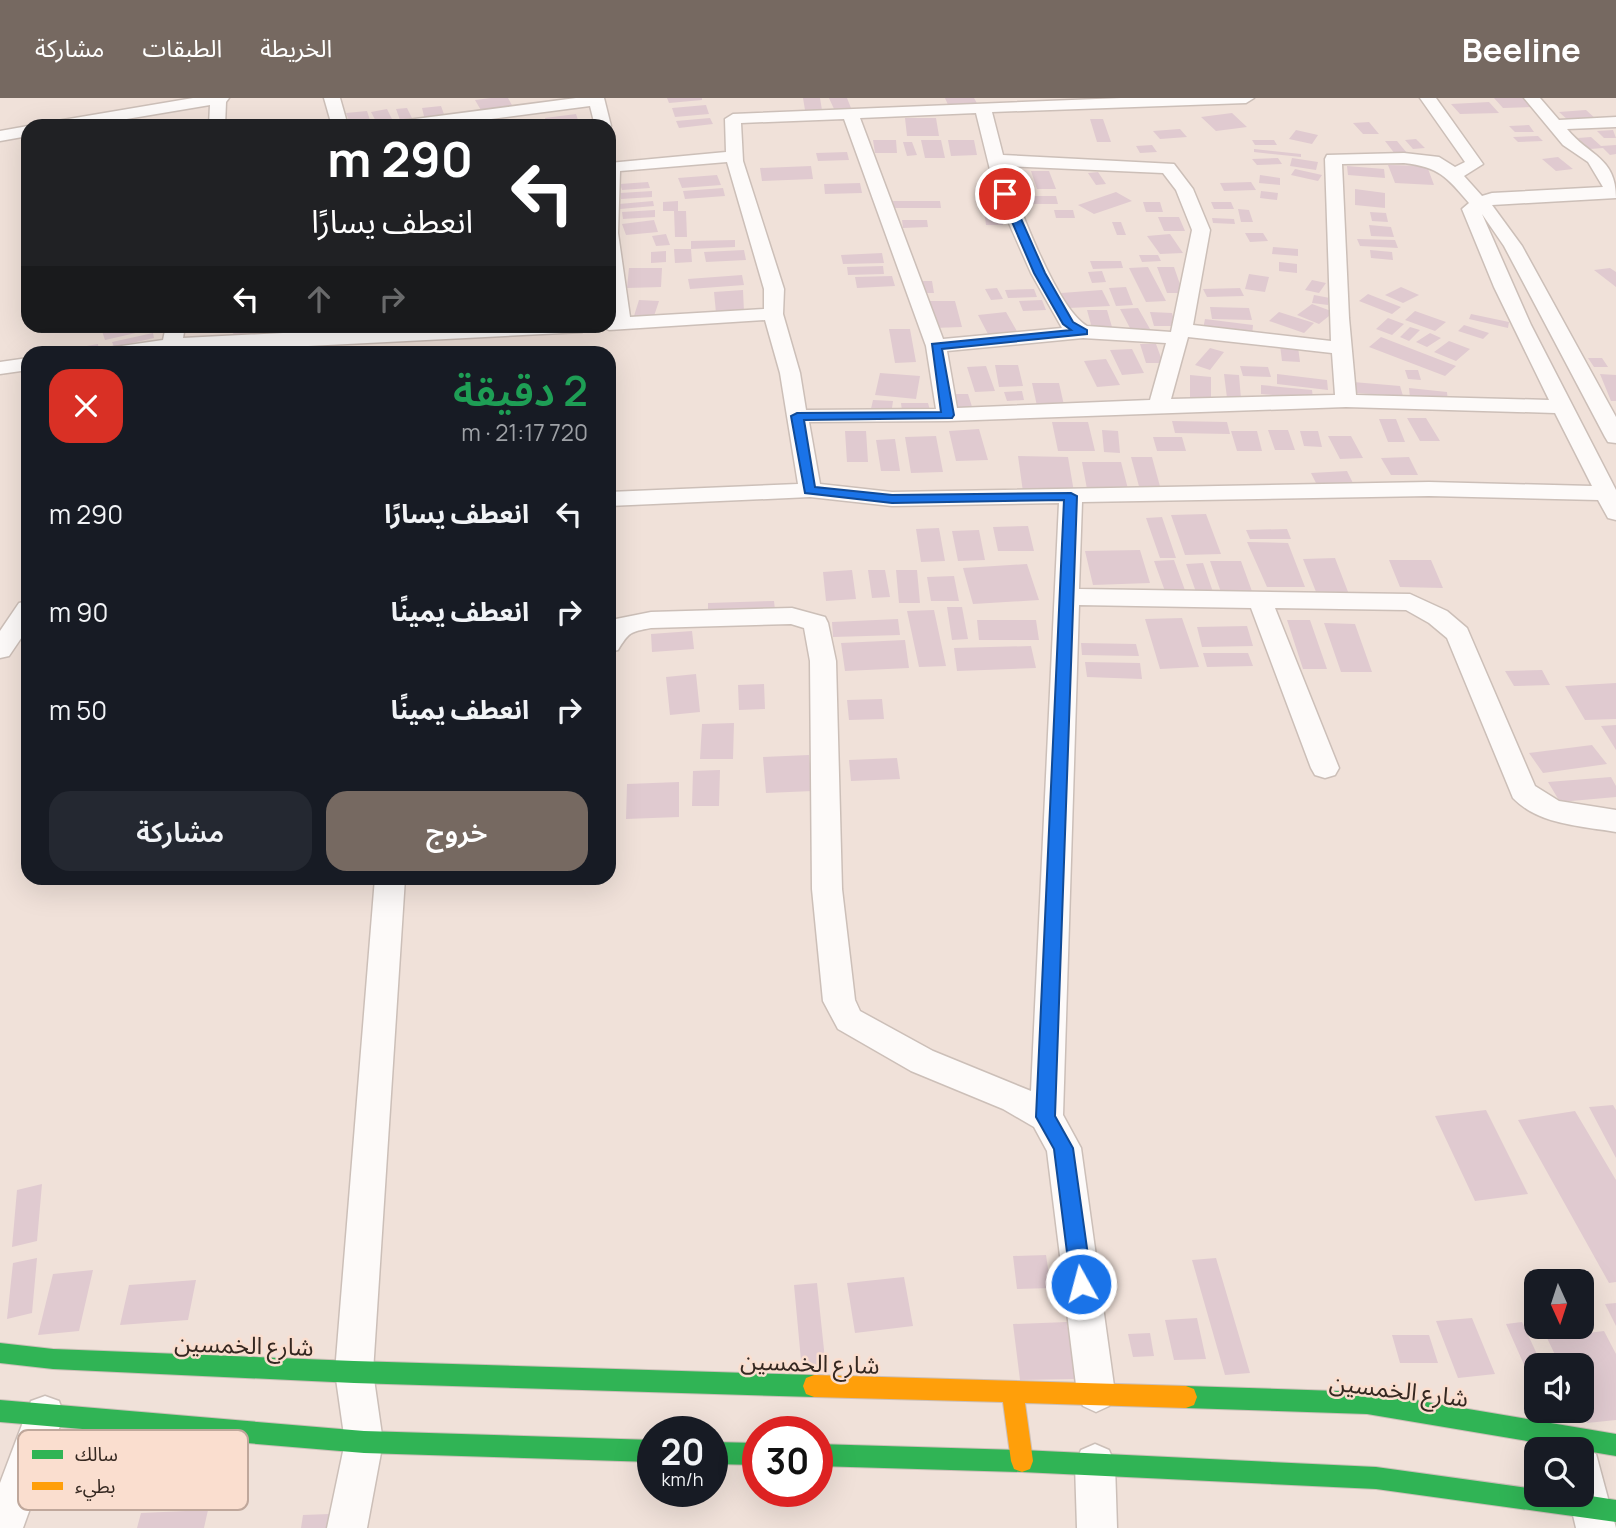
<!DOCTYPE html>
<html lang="ar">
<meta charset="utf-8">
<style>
:root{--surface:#171b24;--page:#242831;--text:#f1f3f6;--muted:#9ea1a6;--accent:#766961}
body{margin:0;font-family:Manrope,"Noto Sans Arabic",sans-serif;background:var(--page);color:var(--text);direction:rtl;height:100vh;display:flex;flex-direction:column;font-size:26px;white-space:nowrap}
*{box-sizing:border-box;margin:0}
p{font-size:23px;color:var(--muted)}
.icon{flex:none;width:38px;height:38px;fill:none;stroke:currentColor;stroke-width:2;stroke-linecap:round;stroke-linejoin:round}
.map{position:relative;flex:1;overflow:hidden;direction:ltr}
.side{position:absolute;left:21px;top:248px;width:595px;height:539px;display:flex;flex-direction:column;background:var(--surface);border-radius:21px;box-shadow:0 7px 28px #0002;direction:rtl}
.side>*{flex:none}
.hud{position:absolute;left:21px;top:21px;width:595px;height:214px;border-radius:21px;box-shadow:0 7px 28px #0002;direction:rtl;background:#202124;color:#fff;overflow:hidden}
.needle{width:46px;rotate:177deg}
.tools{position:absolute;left:1524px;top:1171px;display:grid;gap:14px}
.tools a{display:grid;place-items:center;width:70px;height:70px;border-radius:14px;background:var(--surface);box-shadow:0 7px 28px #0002;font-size:35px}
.speed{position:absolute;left:637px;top:1318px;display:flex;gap:14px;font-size:35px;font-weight:700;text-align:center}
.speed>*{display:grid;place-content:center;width:91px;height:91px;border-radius:50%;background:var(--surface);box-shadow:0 7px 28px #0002;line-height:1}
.speed small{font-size:18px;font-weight:400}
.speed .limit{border:10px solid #d22;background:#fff;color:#111}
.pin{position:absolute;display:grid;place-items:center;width:60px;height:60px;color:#fff;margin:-30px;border:4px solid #fff;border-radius:50%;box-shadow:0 2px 7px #0007}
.me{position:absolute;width:77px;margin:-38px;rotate:353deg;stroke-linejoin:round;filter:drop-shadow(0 0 5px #0008)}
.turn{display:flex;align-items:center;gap:24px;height:147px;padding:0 28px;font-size:32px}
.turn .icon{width:91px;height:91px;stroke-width:2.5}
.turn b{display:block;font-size:49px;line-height:60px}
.lanes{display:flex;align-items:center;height:66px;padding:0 28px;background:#0003;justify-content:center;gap:35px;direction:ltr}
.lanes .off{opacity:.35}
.round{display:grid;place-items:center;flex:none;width:74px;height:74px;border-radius:21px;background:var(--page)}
.summary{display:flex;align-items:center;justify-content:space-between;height:119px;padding:0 28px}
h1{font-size:42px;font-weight:600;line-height:52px;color:#1e9e55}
.button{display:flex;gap:14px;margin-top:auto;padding:14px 28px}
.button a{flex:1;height:80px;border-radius:21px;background:var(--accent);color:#fff;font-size:28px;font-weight:600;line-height:80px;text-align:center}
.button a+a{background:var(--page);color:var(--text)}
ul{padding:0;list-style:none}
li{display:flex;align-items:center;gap:21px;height:98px;padding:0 28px}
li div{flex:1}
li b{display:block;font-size:26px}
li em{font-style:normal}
header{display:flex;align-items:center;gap:42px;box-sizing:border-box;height:98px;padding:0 35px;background:var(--accent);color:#fff}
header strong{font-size:33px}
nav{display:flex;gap:38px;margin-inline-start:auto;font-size:24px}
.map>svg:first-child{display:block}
</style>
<header>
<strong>Beeline</strong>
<nav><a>الخريطة</a><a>الطبقات</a><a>مشاركة</a></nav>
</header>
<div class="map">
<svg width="1616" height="1430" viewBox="0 0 1616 1430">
<rect width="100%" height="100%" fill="#f0e1d9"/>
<!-- building -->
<path fill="#e0cad0" d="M491,0h17l5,9 -31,5 -7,-12z
M667,0h35v2l-33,3z
M803,0h17l2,12h-17z
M829,0h18l4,10 -17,1z
M945,0h29l4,7 -29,2z
M1494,0h31l9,9 -31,1z
M1489,4l10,11 -39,1 -9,-10z
M706,7l3,9 -34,3 -3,-9z
M441,8l4,11 -20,3 -3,-12z
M407,10l5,10 -12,2 -4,-11z
M387,11l7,14 -16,2 -7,-13z
M1586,12l20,18 -27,2 -20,-18z
M367,13l5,15h-21l-5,-13z
M1232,15l15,14 -31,4 -15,-14z
M576,16l4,12h-33l-2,-8z
M710,20l3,6 -34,4 -3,-7z
M905,20h31l3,18h-32z
M1090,21h13l8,23h-14z
M511,22h23l-1,6h-23z
M1369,24l10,12h-16l-10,-11z
M1529,27l5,7h-19l-6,-6z
M1180,31l7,8 -27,2 -7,-8z
M1296,32l22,5 -6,9 -23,-5z
M1613,32l3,8h-12l-7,-7z
M1538,38l5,5 -25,1 -5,-5z
M1591,39l10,9 15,-1v9l-6,1 -7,-7 -13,1 -12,-11z
M1416,41l9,9 -12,1 -8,-9z
M873,42h23l1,13h-22z
M921,42h20l4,18h-20z
M948,42h26l3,15 -26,1z
M1252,42h22l3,5h-22z
M1385,43h12l10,12 -12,1z
M903,44h9l5,13 -10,1z
M1152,47l5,7 -17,1 -4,-7z
M1254,51l47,5v3l-47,-5z
M847,54l2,8 -31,1 -2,-8z
M1558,59l15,12 -17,2 -14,-12z
M1278,60l4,6 -25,1 -5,-6z
M1292,60l26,4 -2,8 -26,-4z
M1388,67l39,1 7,19 -39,-2z
M811,68l2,13 -51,2 -2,-13z
M1347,68l37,3 1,9 -37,-3z
M1295,71l27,6 -4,6 -27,-6z
M1024,73l7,17 -18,1 -7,-17z
M1031,73h18l7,18h-19z
M1098,74l8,12 -10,1 -8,-12z
M717,77l4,10 -39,3 -4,-10z
M1260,77l20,3v7l-21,-2z
M648,84l2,6 -28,2 -2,-6z
M1251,84l5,8 -32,1 -4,-8z
M860,85l2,10 -37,1 -1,-10z
M723,90l2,8 -40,3 -2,-8z
M1355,91l30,4v15l-30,-3z
M652,93v6l-31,2 -1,-6z
M1261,93l17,2 -1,7 -17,-2z
M1116,94l16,9 -38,13 -16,-9z
M1012,98h44l2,8h-44z
M653,103l1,5 -34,3 -1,-5z
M678,103v10h8l1,26h-12l-1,-26h-11v-9z
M893,103h47l1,7h-47z
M1143,104h17l3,10h-17z
M1211,104h20l3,7h-20z
M1238,111l11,1 4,12h-12z
M655,112v7l-32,2 -1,-7z
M1054,112h19l2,8h-19z
M1370,114l16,1 2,9 -16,-1z
M985,119h17l1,8h-17z
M1158,119h21l6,14h-21z
M1212,120l22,1 1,5 -22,-1z
M654,122l4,12 -32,3 -4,-11z
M902,122h25l1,7 -25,1z
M1112,124h9l5,13h-9z
M1369,127l22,2 3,10 -23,-1z
M1245,135h18l5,8 -18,1z
M666,136l4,11 -14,1 -4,-10z
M1170,136l13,19 -23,1 -13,-18z
M1357,141l38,1 3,8 -38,-2z
M735,142v7l-44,2 1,13 -17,1 -1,-14h17v-8z
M1273,149l25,2v7l-26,-2z
M744,152l2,10 -40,2 -2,-10z
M1370,152l22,2 1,8 -22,-2z
M666,153v11l-15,1v-11z
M882,155l2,10 -41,1 -2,-9z
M1139,157h19l3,6 -19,1z
M1090,163h31l2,7 -30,1z
M1279,164l18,2v9l-18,-2z
M883,168l1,8 -36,1 -1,-8z
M1148,169l18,34 -20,1 -17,-34z
M1157,169h17l9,26h-16z
M629,170h33l-1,19 -34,1z
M1610,170l6,4v15l-22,-17z
M1102,173l4,11 -14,1 -4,-11z
M1249,176l20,3 -4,15 -20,-3z
M742,177l2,10 -54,4 -2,-10z
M892,178l3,10 -38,2 -2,-11z
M1312,182l14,3 -7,10 -14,-3z
M921,183h11l2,12h-11z
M1126,189l7,18 -17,1 -7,-18z
M1401,189l18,8 -16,8 -18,-8z
M997,190l6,11 -12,1 -6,-11z
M1240,190l4,8 -37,1 -4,-8z
M1034,191l3,8 -29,1 -3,-8z
M743,192l1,22 -28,1 -2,-21z
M1102,192l8,16 -41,2 -8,-15z
M1368,196l33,13 -9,7 -33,-13z
M1314,197l16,3 -2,7 -16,-2z
M639,202l20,1 -5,15h-20z
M1042,202l4,10 -23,1 -4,-10z
M928,203h27l7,26 -28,1z
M1312,206l22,8 -15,12 -22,-9z
M1210,209l39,1 3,12 -40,-1z
M1138,210l12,21 -19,1 -11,-21z
M1087,212h20l5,17 -20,1z
M1415,213l31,11 -11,9 -30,-11z
M1006,214l12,21 -29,3 -11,-21z
M1150,214l22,1 4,13h-22z
M1279,214l35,11 -10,10 -35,-12z
M1471,216l38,8 -1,6 -39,-9z
M1388,220l16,6 -12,11 -16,-6z
M1205,221l48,6 -1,11 -49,-7z
M1464,227l25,8 -6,6 -25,-8z
M113,228h35l1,4 -44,10 -4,-12z
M235,228h25l-2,11 -26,2z
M1410,229l10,3 -11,11 -9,-4z
M889,231h21l6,33 -21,1z
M153,235l1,5 -40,9 -2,-5z
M1430,235l11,5 -14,9 -11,-5z
M1381,239l75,29 -11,10 -76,-29z
M1449,243l21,8 -14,12 -22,-9z
M98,246l1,10h-29v-5z
M1140,246h16l7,19h-17z
M1280,247l18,2 2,15 -18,-1z
M1210,250l14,4 -14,18 -15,-5z
M1132,251l12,24 -22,2 -12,-25z
M1588,260h14l6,9h-14z
M1106,261l14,26 -23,2 -13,-26z
M995,267h23l5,21 -24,1z
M986,268l9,25 -20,1 -8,-25z
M1240,268l28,1 3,10 -28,-1z
M1405,272h13l3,10 -13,-1z
M880,275l40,3 -4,23 -41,-4z
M1224,276l15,1 2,24 -14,-1z
M1277,276l50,6 1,10 -51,-6z
M1600,276l16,1v26h-5z
M1190,277l21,2v26l-21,-2z
M1353,284l47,4 3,10 -48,-3z
M1032,285h27l5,22 -27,1z
M1261,287l51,5 1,9 -52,-5z
M1409,290l38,4 1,11 -38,-5z
M1022,293l2,9 -17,1 -3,-9z
M955,296h13l5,16h-14z
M873,302l20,1 -2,14 -21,-2z
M901,305h27l2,7 -28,1z
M1407,320h19l14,23h-20z
M1379,321h17l9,23h-17z
M1172,323l55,1 3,12 -55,-1z
M1052,324h36l7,29h-37z
M979,331l9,31 -32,1 -7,-30z
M1102,332l16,1 2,22 -16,-1z
M1268,332h20l7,20h-20z
M845,333h21l2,31h-21z
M1231,333h26l5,20h-25z
M1300,333h18l4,16 -18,-1z
M936,338l7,36 -32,1 -6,-36z
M1328,338h23l12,22 -23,1z
M1153,339h29l4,14h-29z
M895,341l5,32h-19l-5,-31z
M1018,358l50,1 6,35h-51z
M1131,359h21l9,33h-21z
M1409,359l9,18h-27l-10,-17z
M1082,364h39l7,27h-41z
M1347,373l7,14 -36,2 -7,-14z
M1206,416l15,40 -36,1 -14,-40z
M1162,419l14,41h-16l-14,-40z
M1028,428l6,25h-36l-5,-24z
M939,430l6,33 -24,1 -5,-33z
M1287,431l4,10h-41l-4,-9z
M979,432l6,30 -27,1 -6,-30z
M1247,444l41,1 17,44h-38z
M1140,452l10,33 -57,2 -8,-34z
M1335,460l15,39h-32l-15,-38z
M1174,462l12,33 -20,1 -12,-33z
M1389,462h42l12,28 -43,-1z
M1210,463h31l12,33 -31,1z
M1203,465l10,29h-17l-10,-28z
M1027,466l12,36 -66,4 -10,-36z
M852,472l4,29 -30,2 -3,-29z
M868,472h17l5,27 -18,1z
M896,472h21l3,33h-21z
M954,478l5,25h-28l-4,-24z
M774,503l1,9 -67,3v-10z
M947,509h15l6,32 -16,1z
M934,512l12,56 -27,1 -12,-56z
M1182,520l17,49 -39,2 -15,-50z
M898,521l2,16 -67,2 -1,-15z
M977,522h59l3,20h-60z
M1287,522h23l17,49h-24z
M1324,525l31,1 17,48h-31z
M1247,528l6,20 -51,1 -5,-20z
M692,533l2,18 -42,3 -1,-18z
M905,542l4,28 -64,3 -4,-28z
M1081,545l55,1 3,12 -57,-1z
M1031,548l5,22 -79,3 -3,-23z
M1203,555h45l5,13 -46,1z
M1085,564l55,1 2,16 -55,-2z
M1542,572l8,15 -36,1 -9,-15z
M696,576l4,38 -30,3 -4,-38z
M1616,585v36l-31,1 -20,-34z
M764,586l1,25 -26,1 -1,-25z
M882,601l2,20 -35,1 -2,-20z
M734,625l-1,36h-33l2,-35z
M1616,627v25l-15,-24z
M1592,647l15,19 -64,9 -14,-20z
M809,657l4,36 -47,2 -3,-36z
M897,660l3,21 -49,2 -2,-21z
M720,672l-1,36h-27l1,-35z
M1611,679l5,9v11l-56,5 -12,-20z
M679,684v35l-53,2 1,-35z
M1613,1007l3,5v48l-27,-51z
M1486,1012l42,84 -53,7 -40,-85z
M1575,1013l41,69v102l-7,1 -91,-163z
M42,1086l-5,57 -25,6 5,-57z
M1046,1157l5,33 -34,1 -4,-33z
M37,1160l-5,55 -25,6 6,-56z
M1216,1160l34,115 -25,2 -33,-115z
M93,1172l-14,61 -41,4 15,-61z
M904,1179l9,49 -58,7 -8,-50z
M196,1182l-8,40 -68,5 9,-40z
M817,1185l9,86 -24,2 -8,-86z
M1616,1205v23l-11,-22z
M1197,1220l9,41 -32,1 -9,-40z
M1472,1220l23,56 -37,4 -22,-57z
M1067,1224l9,57 -56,1 -7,-56z
M1522,1224l20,43h-6v27l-30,-68z
M1604,1233l12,23v66l-29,3 -6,-13 1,-45h-22l-13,-27z
M1150,1235l4,23 -21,1 -5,-23z
M1392,1237h37l9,28h-38z
M208,1412l-4,18h-67l4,-15z
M330,1416l-2,14h-27l2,-13z"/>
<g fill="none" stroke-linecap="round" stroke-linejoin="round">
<defs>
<path id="street" d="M193,0h36l-3,4 -1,24h-16l1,-21 -125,21h-36l8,-5z
M324,0h16l8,28h-16z
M576,0h28l7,28 -2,3v-3h-14l-5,-20 -114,15 1,5h-16v-3l-69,3 8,-5z
M1121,0h133l-8,5 -254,9 11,43 171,9 19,25 17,41 -17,95 138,16 -6,-182 2,-4 77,-2 35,4 16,10 10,-5 -45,-64h16l47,66 -19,12 18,20 10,-3 111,-6 -15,-25 -25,-17 -39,-47h16l19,22 57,-3v10l-49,2c22,27 49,28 49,69l-124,7 30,41 94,171v26l-8,-1 -3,-5 -101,-191 -22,-32 49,111 85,165v30l-8,-2 -10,-18 -169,-4 -347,6 -3,87 331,5 37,17 20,17 68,158 24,15 57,9v22c-35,-6 -77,-7 -103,-34l-66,-160 -18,-15 -23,-13 -131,-2 64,160 -4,7 -10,3 -10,-3 -4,-7 -60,-160 -172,-3 -16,510 18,33 34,245 -6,13 -13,6 -13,-6 -6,-13 -30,-242 -13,-24 -31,-18 -92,-38 -73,-42 -15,-28 -11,-112 -2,-228 -6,-33 -13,-4 -140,4c-21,4 -22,4 -33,22l-9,2v-28l7,-5 35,-7 141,-4 33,9 3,6 8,38 6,228 13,111 5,11 73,40 98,40 28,-588 -167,3 -82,-9 -201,9v-14l189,-8 -18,-111 -15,-53 -156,10 -9,-4h9l2,-8 -2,-155 117,-11 -1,-33 8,-5zM976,15l20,81 35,79 31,55 -119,11 -83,-221zM844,21l82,227 10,63 -130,1 -6,-37 -17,-59 1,-25 -41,-128 -2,-38zM727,64l37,127v20l-134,8 -12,-84 2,-62zM1404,65c35,4 43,14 65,40l-7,6 32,78 55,113 -193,-5 -7,-77 -7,-154zM1006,68l157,7 13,17 16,40 -21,102 -84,-6c-30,-17 -71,-125 -81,-160zM1188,239l144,16 3,42 -164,4zM1083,240l83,5 -16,57 -193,8 -10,-57zM1346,309l209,6 37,73 -163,-4 -537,10 -72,-8 -11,-62 139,-1z
M28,28v10l-28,5v-10z
M166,228h19l-2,12 178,-9 2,-3h18v3l73,-3h138l-10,6 -428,22h-56l10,-6 55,-8z
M28,260v12l-28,4v-12z
M28,503v27l-19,28 -9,2v-27l19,-28z
M375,780h30l-32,494 10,70 -16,86h-40l18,-86 -10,-70z
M45,1298l14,5 5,14 -41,113h-23v-45l31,-82z
M1095,1346l14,6 6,14 2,64h-40l-2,-64 6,-14z
M1582,1350l14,6 20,74h-40l-8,-34h14z"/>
<path id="fast" d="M0,1245l53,6 301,12 460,14 8,3 3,8 -3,8 -8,3 -460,-14 -301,-14 -53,-6z
M1186,1288l181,6 249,42v22l-249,-42 -181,-6 -8,-3 -3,-8 3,-8z
M0,1302l364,31 289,9v22l-289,-9 -364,-31z
M712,1344l46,1v22l-46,-1z
M817,1346l205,6 354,17 160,22v5h42l38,6v22l-240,-33 -354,-17 -205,-6z"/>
<path id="slow" d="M814,1277l372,11 8,3 3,8 -3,8 -8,3 -161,-5 8,58 -3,8 -8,3 -8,-3 -3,-8 -8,-59 -189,-5 -8,-3 -3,-8 3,-8z"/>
</defs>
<!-- street casing -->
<use href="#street" stroke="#ccbfb8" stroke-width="3"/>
<!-- fast casing -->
<use href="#fast" stroke="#ccbfb8" stroke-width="2"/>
<!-- slow casing -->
<use href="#slow" stroke="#ccbfb8" stroke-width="2"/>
<!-- street -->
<use href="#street" fill="#fdfaf9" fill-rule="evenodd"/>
<!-- fast -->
<use href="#fast" fill="#30b455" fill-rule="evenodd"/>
<!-- slow -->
<use href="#slow" fill="#ff9f0a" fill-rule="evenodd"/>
</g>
<!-- route -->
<path fill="#1a73e8" stroke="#114b97" stroke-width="2" d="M1005,93l5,3 35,79 28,49 14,8v4l-145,15 12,66 -2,3 -148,2 11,67 77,8 179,-2 6,3 -22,620 18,32 19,136 -3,7 -8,3 -7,-3 -3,-7 -17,-135 -18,-32 28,-617 -172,3 -87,-10 -14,-77 6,-3 144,-1 -9,-68 139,-14 -8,-6 -29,-51 -34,-79z"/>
<g text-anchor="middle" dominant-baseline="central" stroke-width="5" stroke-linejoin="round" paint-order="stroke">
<!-- near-street labels -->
<g font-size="24" fill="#352821" stroke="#fadecf">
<text transform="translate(244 1246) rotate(2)">شارع الخمسين</text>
<text transform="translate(810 1264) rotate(2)">شارع الخمسين</text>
<text transform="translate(1399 1291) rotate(7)">شارع الخمسين</text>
</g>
</g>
<!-- legend -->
<rect x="18" y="1332" width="230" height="80" rx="10" fill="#fadecf" stroke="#bfa79b" stroke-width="2"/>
<rect x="32" y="1352" width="31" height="9" fill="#30b455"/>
<rect x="32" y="1384" width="31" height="8" fill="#ff9f0a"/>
<g font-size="19" fill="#352821">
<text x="75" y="1363">سالك</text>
<text x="75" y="1395">بطيء</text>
</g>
</svg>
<div class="tools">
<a><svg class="needle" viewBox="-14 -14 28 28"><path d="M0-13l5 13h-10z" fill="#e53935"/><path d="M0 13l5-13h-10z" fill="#9ea1a6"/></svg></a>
<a><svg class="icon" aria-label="sound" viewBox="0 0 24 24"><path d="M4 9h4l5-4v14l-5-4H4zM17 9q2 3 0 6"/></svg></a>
<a><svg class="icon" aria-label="search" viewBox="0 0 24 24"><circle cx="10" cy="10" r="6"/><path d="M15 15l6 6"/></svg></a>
</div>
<div class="speed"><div>20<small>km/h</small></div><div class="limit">30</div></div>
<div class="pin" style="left:1005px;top:96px;background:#d93025"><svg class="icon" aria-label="arrive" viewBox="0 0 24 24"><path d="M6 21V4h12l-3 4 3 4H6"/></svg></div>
<svg class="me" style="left:1081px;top:1186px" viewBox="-20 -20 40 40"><circle r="17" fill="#1a73e8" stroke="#fff" stroke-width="3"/><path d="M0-11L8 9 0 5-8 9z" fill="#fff"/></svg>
<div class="hud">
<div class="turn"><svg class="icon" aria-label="left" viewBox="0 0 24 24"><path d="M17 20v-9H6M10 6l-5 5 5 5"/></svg><div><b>290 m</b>انعطف يسارًا</div></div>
<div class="lanes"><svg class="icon" aria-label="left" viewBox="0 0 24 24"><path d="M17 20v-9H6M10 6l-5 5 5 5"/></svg><svg class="icon off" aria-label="ahead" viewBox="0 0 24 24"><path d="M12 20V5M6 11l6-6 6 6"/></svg><svg class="icon off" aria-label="right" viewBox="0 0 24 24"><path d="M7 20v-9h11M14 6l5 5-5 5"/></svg></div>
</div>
<section class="side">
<div class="summary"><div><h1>2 دقيقة</h1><p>720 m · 21:17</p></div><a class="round" style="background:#d93025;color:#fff"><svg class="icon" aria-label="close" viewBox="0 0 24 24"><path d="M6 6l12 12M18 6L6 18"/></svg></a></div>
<ul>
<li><svg class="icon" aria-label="left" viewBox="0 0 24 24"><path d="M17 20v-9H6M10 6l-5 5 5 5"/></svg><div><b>انعطف يسارًا</b></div><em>290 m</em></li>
<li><svg class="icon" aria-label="right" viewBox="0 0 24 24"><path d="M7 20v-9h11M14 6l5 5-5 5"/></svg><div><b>انعطف يمينًا</b></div><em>90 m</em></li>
<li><svg class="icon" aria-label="right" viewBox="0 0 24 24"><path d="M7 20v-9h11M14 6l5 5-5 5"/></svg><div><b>انعطف يمينًا</b></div><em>50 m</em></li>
</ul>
<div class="button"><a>خروج</a><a>مشاركة</a></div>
</section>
</div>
